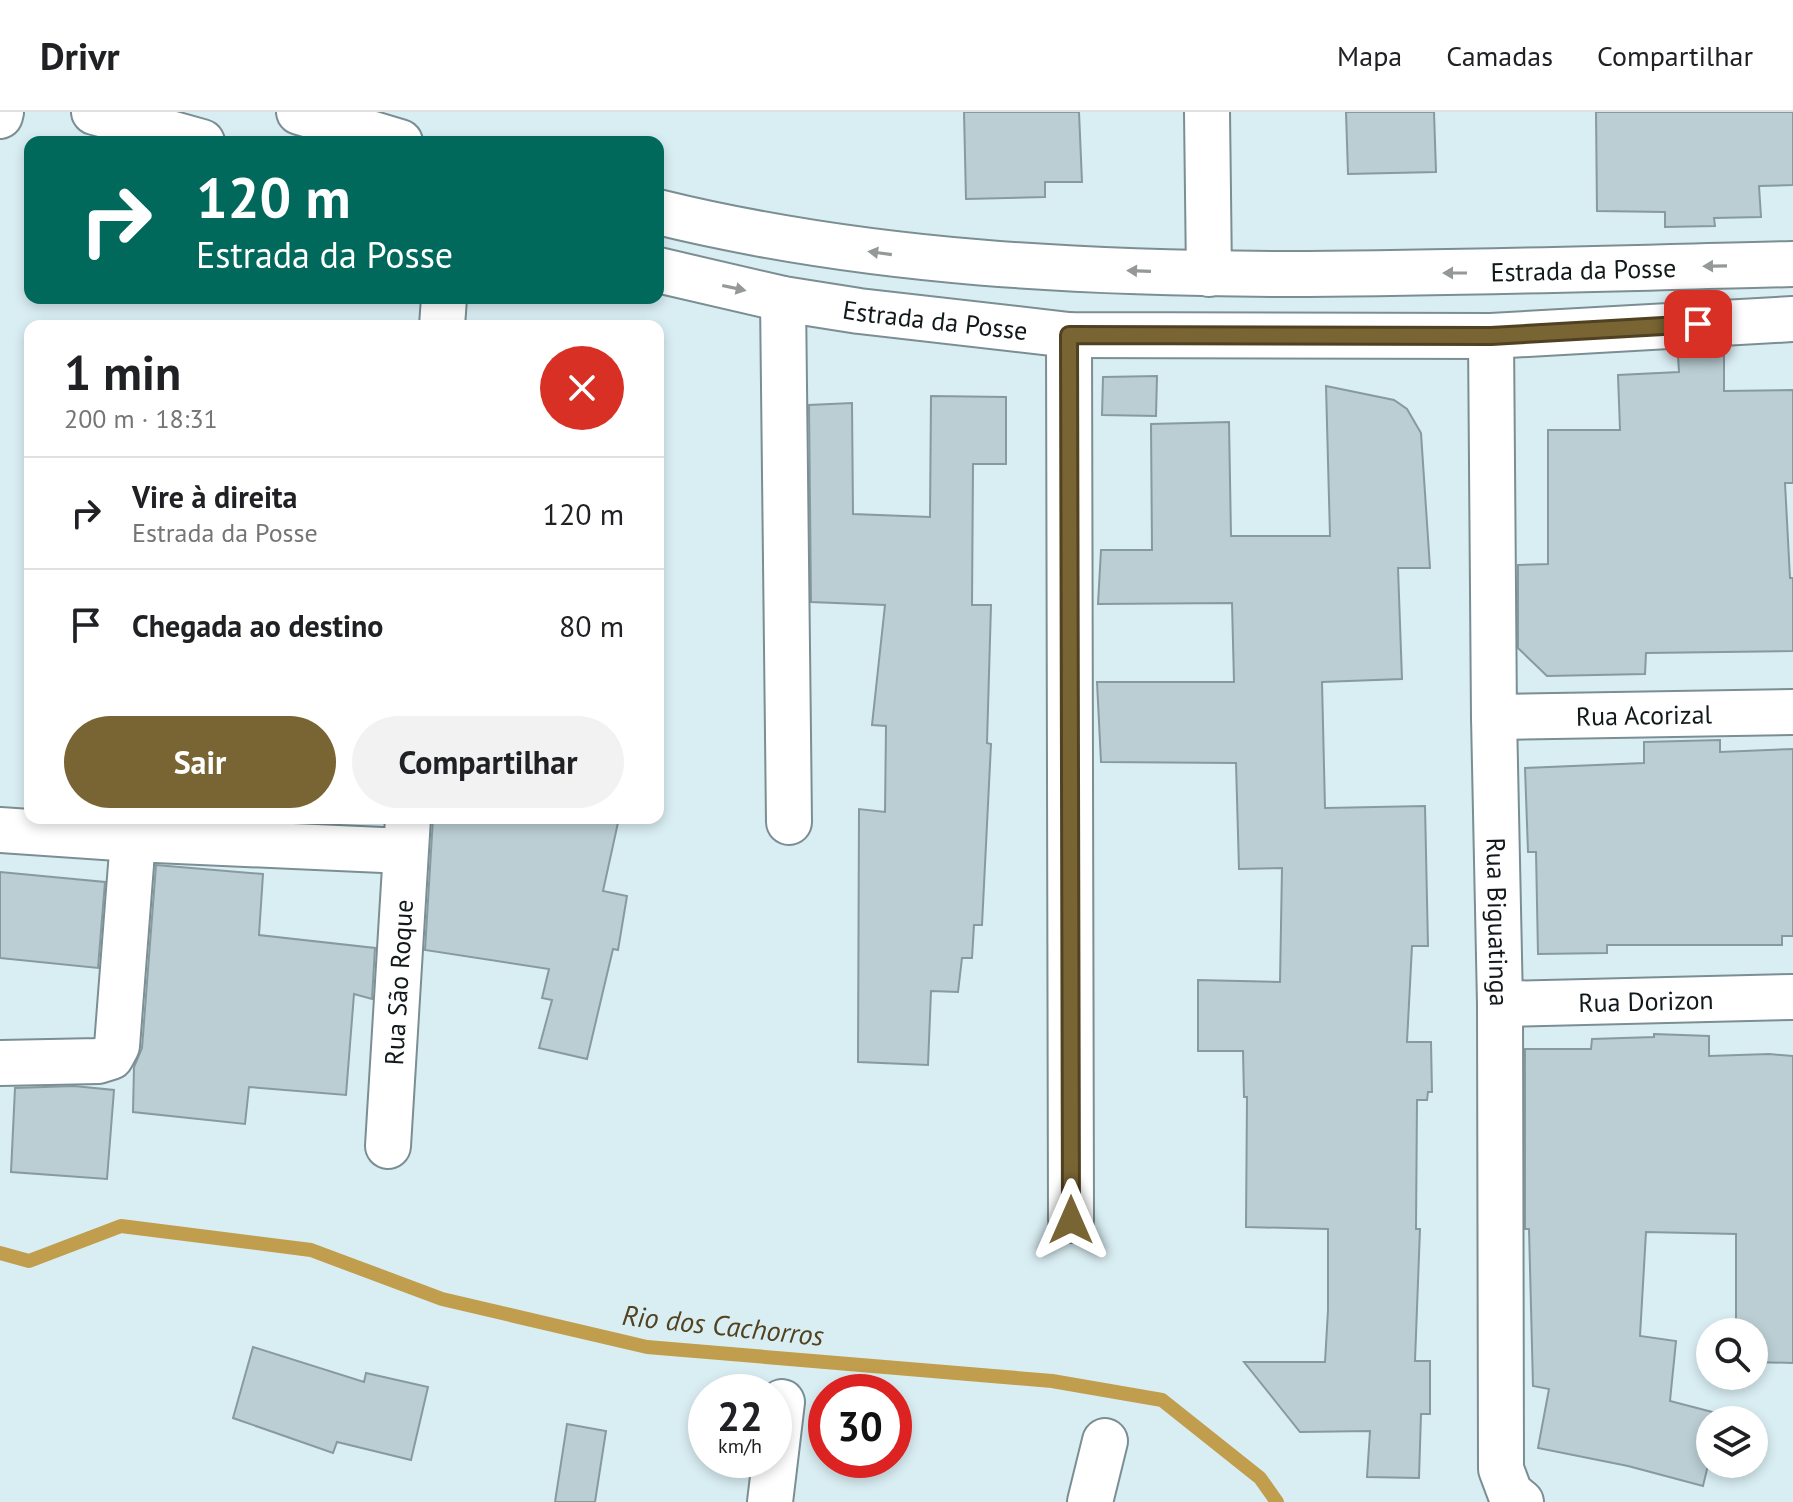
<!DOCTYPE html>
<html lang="pt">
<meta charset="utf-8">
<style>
:root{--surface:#fff;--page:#f2f2f2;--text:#202124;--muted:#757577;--line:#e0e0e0;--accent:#796433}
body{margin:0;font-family:"PT Sans",sans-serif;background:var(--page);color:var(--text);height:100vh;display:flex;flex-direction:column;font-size:30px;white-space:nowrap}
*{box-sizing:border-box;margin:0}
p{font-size:26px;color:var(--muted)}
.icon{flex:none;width:44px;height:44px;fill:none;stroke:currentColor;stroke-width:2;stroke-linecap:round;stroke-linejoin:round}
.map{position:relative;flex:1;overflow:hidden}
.side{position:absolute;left:24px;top:208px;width:640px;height:504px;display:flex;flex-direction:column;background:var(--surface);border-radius:16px;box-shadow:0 4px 12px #0003}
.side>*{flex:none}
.hud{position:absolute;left:24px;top:24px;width:640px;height:168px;border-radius:16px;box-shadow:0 4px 12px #0003;background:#00695c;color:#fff;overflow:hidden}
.controls{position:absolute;left:1696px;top:1206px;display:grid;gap:16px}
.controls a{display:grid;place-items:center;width:72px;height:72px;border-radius:50%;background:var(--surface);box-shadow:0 4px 12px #0003;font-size:40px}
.speed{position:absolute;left:688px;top:1262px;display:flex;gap:16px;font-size:40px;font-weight:700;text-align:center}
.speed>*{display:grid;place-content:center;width:104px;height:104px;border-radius:50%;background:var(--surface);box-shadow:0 4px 12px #0003;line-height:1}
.speed small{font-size:20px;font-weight:400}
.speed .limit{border:12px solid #d22;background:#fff;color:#111}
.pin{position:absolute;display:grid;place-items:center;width:68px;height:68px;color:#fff;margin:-34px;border-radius:16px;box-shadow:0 4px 12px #0006}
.me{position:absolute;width:88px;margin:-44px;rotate:0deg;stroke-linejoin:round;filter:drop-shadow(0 0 6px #0008)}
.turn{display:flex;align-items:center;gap:28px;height:168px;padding:0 40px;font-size:36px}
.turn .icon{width:104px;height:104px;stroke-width:2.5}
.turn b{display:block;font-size:56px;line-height:68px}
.round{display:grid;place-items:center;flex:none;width:84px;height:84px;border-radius:42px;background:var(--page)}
.head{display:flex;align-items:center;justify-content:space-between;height:136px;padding:0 40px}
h1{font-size:48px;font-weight:600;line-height:60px}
.button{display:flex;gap:16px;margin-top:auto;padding:16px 40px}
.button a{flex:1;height:92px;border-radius:48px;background:var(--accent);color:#fff;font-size:32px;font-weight:600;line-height:92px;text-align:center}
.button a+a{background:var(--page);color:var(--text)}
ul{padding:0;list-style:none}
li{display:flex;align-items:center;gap:24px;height:112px;padding:0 40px;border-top:2px solid var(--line)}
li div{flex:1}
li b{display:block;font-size:30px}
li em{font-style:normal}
header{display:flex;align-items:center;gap:48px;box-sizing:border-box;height:112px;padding:0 40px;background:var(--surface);border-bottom:2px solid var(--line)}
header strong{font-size:38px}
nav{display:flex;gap:44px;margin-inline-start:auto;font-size:28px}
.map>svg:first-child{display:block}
</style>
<header>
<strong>Drivr</strong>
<nav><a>Mapa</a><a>Camadas</a><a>Compartilhar</a></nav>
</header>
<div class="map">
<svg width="1793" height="1390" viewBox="0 0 1793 1390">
<rect width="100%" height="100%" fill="#d9eef3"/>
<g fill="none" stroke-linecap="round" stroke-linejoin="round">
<!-- stream -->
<path stroke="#c19e4d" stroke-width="14" d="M0,1141l29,8 92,-35 190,24 131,49 205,48 405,34 110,19 98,78 17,24"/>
</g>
<!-- building -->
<path fill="#baced3" stroke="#879a9f" stroke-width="2" d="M964,0h115l3,70h-37v15l-79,2z
M1346,0h88l2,60 -88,2z
M1596,0h197v73l-34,1 2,31 -47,1 1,8 -50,1v-15l-68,-1z
M1678,244h46v35l69,-1v93h-8l5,95h3v73l-147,2 -1,21 -98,2 -29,-28v-83l30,-1v-134h72l-2,-55 61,-3z
M1157,264l-1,40 -54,-1 1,-38z
M1326,274l68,14 13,9 14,24 9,135h-32l4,111 -80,3 3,126 100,-2 3,140h-16l-5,96h24l1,50h-4l-1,8h-10l-1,129h4l-5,132h15v53h-9l-2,64 -52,-1 3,-46 -70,1 -56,-70h81l3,-52v-81l-82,-2 1,-130h-3l-1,-46h-45v-71l82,2 2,-114 -43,1 -3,-106 -135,-1 -4,-80h137l-2,-79 -134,1 3,-54h51l-1,-126 78,-2 2,114h99z
M931,284l75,1v67h-33l-1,141h19l-4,138 4,1 -9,181h-8l-2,33h-10l-4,34 -27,-1 -3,74 -70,-3 1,-253 26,3 1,-86 -14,-1 13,-120 -74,-3 -2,-197 43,-2 1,111 77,3z
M1720,628v12l73,-3v187h-11v9h-175v8l-69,1 -2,-102h-8l-3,-84 119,-5v-21z
M433,706h186l-16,73 24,5 -9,54 -5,-1 -26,110 -48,-11 13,-48 -10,-2 7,-29 -124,-19z
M156,753l107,9 -4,61 116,13 -3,51 -18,-5 -8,101 -97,-8 -4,37 -112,-12 1,-45 8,-19z
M0,760l105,10 -7,86 -98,-10z
M1654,922l55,2v20l60,-2 24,2v307l-39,-1v-30h-18v-98l-90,-2 -6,104 36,5 -6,60 50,13 -2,6h-8v37l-7,29 -75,-20 -90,-18 11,-59 -16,-3 -4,-157h-4v-180h66l1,-10 62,-2z
M74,974l40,4 -7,89 -96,-7 4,-84z
M253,1235l111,35 2,-9 62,14 -17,73 -74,-18 -4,11 -100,-35z
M567,1312l39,7 -11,71h-40z"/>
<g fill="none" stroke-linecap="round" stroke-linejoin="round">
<defs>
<g id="minor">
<path d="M1207,0l2,162"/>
<path d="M0,4l1,-4"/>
<path d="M783,187l6,523"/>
<path d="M442,214l2,-28"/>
<path d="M1069,223l2,885"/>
<path id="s1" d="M1491,224l3,381 6,287 1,465 9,24 11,9"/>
<path id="s2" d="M1494,605l299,-5"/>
<path d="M0,718l133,9 272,12"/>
<path id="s3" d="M1500,892l293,-7"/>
<path d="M0,951l98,-2 13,-4 6,-11 16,-207"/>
<path id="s4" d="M388,1034l20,-328"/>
<path d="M770,1390l12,-100"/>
<path d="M1090,1390l15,-61"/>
</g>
<g id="primary">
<path d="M94,0l108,30"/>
<path d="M299,0l101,30"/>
<path id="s5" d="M658,100c212,52 432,62 650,62 162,-1 323,-6 485,-10"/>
<path id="s6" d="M658,158l125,29 76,12 210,24 422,1 302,-17"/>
</g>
</defs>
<!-- minor casing -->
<use href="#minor" stroke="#7b8e93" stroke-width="48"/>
<!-- primary casing -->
<use href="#primary" stroke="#7b8e93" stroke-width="48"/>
<!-- minor -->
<use href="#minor" stroke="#fff" stroke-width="44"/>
<!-- primary -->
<use href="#primary" stroke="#fff" stroke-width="44"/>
</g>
<!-- one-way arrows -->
<defs><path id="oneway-solid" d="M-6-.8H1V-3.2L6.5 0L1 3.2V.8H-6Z" transform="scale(2)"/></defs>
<g fill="#949898">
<use href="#oneway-solid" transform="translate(880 141) rotate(-172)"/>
<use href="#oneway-solid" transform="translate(1715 154) rotate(179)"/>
<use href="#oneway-solid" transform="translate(1139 159) rotate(-178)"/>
<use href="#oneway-solid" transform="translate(1455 161) rotate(180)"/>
<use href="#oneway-solid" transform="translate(734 176) rotate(12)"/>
</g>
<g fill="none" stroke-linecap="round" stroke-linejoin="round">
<defs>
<path id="route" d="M1071,1108l-2,-885 422,1 207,-12"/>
</defs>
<!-- route casing -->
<use href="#route" stroke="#4f4121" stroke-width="20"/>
<!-- route -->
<use href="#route" stroke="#796433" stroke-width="14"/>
</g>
<g text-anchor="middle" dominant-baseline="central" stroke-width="7" stroke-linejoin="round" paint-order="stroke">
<!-- street labels -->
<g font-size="26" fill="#12191b" stroke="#d9eef3">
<text stroke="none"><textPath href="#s5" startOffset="930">Estrada da Posse</textPath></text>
<text stroke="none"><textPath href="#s6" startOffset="282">Estrada da Posse</textPath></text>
<text stroke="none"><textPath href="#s2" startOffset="150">Rua Acorizal</textPath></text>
<text stroke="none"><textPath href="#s1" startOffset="586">Rua Biguatinga</textPath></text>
<text stroke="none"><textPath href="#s4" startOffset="164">Rua São Roque</textPath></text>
<text stroke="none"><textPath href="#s3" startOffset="146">Rua Dorizon</textPath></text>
</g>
<!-- water labels -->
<g font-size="28" font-style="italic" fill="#52421f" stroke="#d9eef3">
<text transform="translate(723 1213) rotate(6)">Rio dos Cachorros</text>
</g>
</g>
</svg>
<div class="controls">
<a><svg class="icon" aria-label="search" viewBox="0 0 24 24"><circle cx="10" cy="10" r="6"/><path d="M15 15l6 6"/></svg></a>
<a><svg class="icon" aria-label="layers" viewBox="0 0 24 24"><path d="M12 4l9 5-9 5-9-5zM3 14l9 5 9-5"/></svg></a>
</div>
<div class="speed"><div>22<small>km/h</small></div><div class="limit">30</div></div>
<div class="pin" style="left:1698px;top:212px;background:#d93025"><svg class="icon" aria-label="arrive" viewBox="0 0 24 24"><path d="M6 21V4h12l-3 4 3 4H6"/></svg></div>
<svg class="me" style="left:1071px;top:1108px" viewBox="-20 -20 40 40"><path d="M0-17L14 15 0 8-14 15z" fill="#796433" stroke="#fff" stroke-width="4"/></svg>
<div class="hud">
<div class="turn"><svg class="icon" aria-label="right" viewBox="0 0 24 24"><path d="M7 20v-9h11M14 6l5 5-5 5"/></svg><div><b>120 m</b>Estrada da Posse</div></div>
</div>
<section class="side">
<div class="head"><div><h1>1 min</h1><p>200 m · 18:31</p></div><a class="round" style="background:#d93025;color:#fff"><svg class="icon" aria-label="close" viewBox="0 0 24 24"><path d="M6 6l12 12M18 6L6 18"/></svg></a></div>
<ul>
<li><svg class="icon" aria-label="right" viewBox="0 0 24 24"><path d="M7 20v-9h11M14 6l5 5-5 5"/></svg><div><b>Vire à direita</b><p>Estrada da Posse</p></div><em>120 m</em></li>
<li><svg class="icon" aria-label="arrive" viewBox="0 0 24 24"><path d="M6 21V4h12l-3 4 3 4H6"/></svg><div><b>Chegada ao destino</b></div><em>80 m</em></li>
</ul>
<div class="button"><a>Sair</a><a>Compartilhar</a></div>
</section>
</div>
